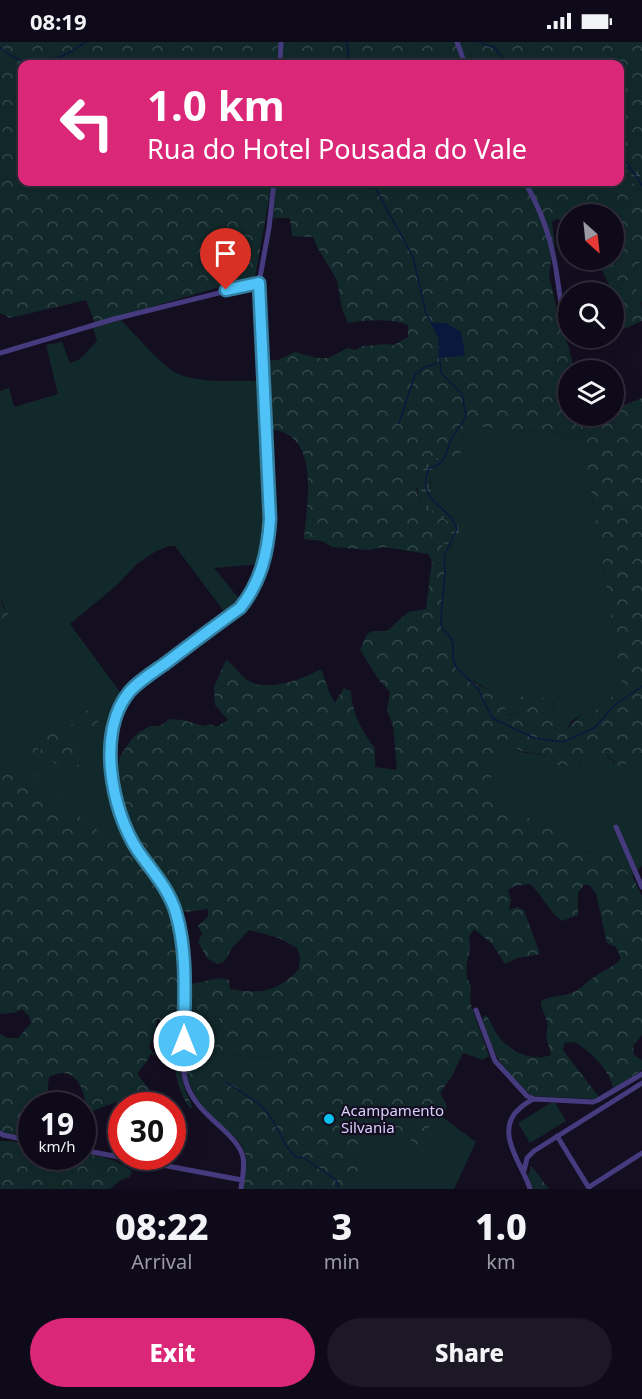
<!DOCTYPE html>
<style>
:root{--surface:#0f0a19;--page:#1d1826;--text:#f1f3f6;--muted:#9b9aa2;--line:#2f2b38;--accent:#db2777}
body{margin:0;font-family:"Noto Sans",sans-serif;background:var(--page);color:var(--text);height:100vh;display:flex;flex-direction:column;font-size:22px;white-space:nowrap}
*{box-sizing:border-box;margin:0}
p{font-size:20px;color:var(--muted)}
.icon{flex:none;width:33px;height:33px;fill:none;stroke:currentColor;stroke-width:2;stroke-linecap:round;stroke-linejoin:round}
.map{position:relative;height:1147px;overflow:hidden}
.sheet{display:flex;flex-direction:column;background:var(--surface);flex:1}
.sheet>*{flex:none}
.banner{position:absolute;left:18px;top:18px;width:606px;height:126px;border-radius:12px;box-shadow:0 6px 24px #0002,0 0 0 2px var(--line);background:#db2777;color:#fff;overflow:hidden}
.needle{width:39px;rotate:153deg}
.tools{position:absolute;left:558px;top:162px;display:grid;gap:12px}
.tools a{display:grid;place-items:center;width:66px;height:66px;border-radius:50%;background:var(--surface);box-shadow:0 6px 24px #0002,0 0 0 2px var(--line);font-size:30px}
.speed{position:absolute;left:18px;top:1050px;display:flex;gap:12px;font-size:30px;font-weight:700;text-align:center}
.speed>*{display:grid;place-content:center;width:78px;height:78px;border-radius:50%;background:var(--surface);box-shadow:0 6px 24px #0002,0 0 0 2px var(--line);line-height:1}
.speed small{font-size:15px;font-weight:400}
.speed .limit{border:9px solid #d22;background:#fff;color:#111}
.pin{position:absolute;display:grid;place-items:center;width:51px;height:51px;color:#fff;margin:-62px -26px;border-radius:50% 50% 50% 0;rotate:-45deg;box-shadow:0 0 6px #0007}
.pin .icon{rotate:45deg}
.me{position:absolute;width:66px;margin:-33px;rotate:0deg;stroke-linejoin:round;filter:drop-shadow(0 0 4px #0008)}
.turn{display:flex;align-items:center;gap:21px;height:126px;padding:0 30px;font-size:27px}
.turn .icon{width:78px;height:78px;stroke-width:2.5}
.turn b{display:block;font-size:42px;line-height:51px}
.eta{display:flex;justify-content:space-evenly;align-items:center;height:102px;text-align:center}
.eta b{font-size:36px;font-weight:800;line-height:42px}
.action{display:flex;gap:12px;margin-top:auto;padding:12px 30px}
.action a{flex:1;height:69px;border-radius:36px;background:var(--accent);color:#fff;font-size:24px;font-weight:800;line-height:69px;text-align:center}
.action a+a{background:var(--page);color:var(--text)}
.status{display:flex;justify-content:space-between;align-items:center;height:42px;padding:0 30px;background:var(--surface);direction:ltr}
.status svg{height:16px;fill:currentColor}
.map>svg:first-child{display:block}
</style>
<div class="status"><b>08:19</b><svg viewBox="0 0 49 12"><path d="M0 12V9h3v3zM5 12V6h3v6zM10 12V3h3v9zM15 12V0h3v12zM26 1h20v11H26zM47 4h2v5h-2z"/></svg></div>
<div class="map">
<svg width="642" height="1147" viewBox="0 0 642 1147">
<defs>
<pattern id="forest-crowns" width="20" height="18" patternUnits="userSpaceOnUse" patternTransform="scale(1.5)"><rect width="20" height="18" fill="#12292b"/><path d="M2 6a3 3 0 1 1 6 0M12 15a3 3 0 1 1 6 0" fill="none" stroke="#34474b"/></pattern>
<pattern id="wetland-marsh" width="20" height="14" patternUnits="userSpaceOnUse" patternTransform="scale(1.5)"><rect width="20" height="14" fill="#12292b"/><path d="M1 5h8M5 5V1M11 12h8M15 12V8" fill="none" stroke="#34474b"/></pattern>
</defs>
<rect width="100%" height="100%" fill="#140e21"/>
<!-- green -->
<path fill="#12292b" d="M642,219v42c-6,-12 -12,-22 -10,-35z
M121,278c13,13 40,45 55,53 24,11 58,7 84,8l7,146 -1,18 -5,19 -47,4 27,33 -15,13 -51,-68h-7l-15,7 -16,11 -21,22 -46,38 53,72c-4,14 -12,26 -15,40 -6,30 7,70 17,98l-20,7 -105,-52v-161l12,-1 -12,-31v-205l9,-3 5,19 44,-13 -12,-49 16,-3 8,21 10,-4 17,-18 -4,-14z
M472,384l100,9 11,5 40,251c-7,4 -17,7 -23,13 -5,6 -5,12 -12,17l-6,-7 -10,7 -7,10h-10l2,-17 -4,-11 -23,-8c-6,9 -11,21 -24,19 -4,-29 -35,-26 -49,-47 -11,-14 4,-23 -15,-38 -3,-23 4,-46 2,-70l4,2c0,-8 3,-11 6,-18 14,-24 -4,-31 -21,-46l-2,-4 -1,-22 11,-8h9l11,-12c-1,-10 1,-16 6,-24z
M513,702l7,8 28,4 3,9 17,1 13,-3 2,-6 23,-3 8,9 15,-2 13,7v98l-10,9 -11,-7 -13,-19 -23,3 -22,-25c-26,-1 -63,-20 -77,-42l8,-27z
M221,969l-3,16 -11,27 161,8 108,80 -22,47h-211l3,-32 -3,-9 -6,-11 -14,-10 -35,-46 -2,-27h10l14,-33z
M554,1059l12,20 -36,22 -12,-20z"/>
<!-- forest -->
<path fill="url(#forest-crowns)" fill-rule="evenodd" d="M0,0h281l-2,22h-257v118h250l-17,95 -160,46 -9,-23 -76,18 -10,-5z
M283,0h359v136l-22,-32v-82h-337z
M620,120l6,7 9,17 7,6v69l-10,7c-2,13 5,21 9,33 1,6 1,14 1,20l-23,10 -5,-15v-6l5,-4 -22,-46h17v-46h-46v9l-12,-4 -4,3 3,25 -3,7 -3,22 7,28 1,14 12,29 5,23h-6v46h15l7,2 6,-2h18v-7l28,-11v370l-13,-6 -9,5 -14,-13 -22,3c-6,14 -21,7 -33,8l-3,-4v-5l-28,-5 -7,-6 -19,13v15l-8,12c14,22 51,41 77,42l22,25c8,0 14,-4 23,-3l13,19 11,7 10,21v139l-9,11 1,9 8,5v10l-29,19c-2,-18 -23,-38 -38,-47l-11,1 -1,7 36,47 -4,2 -63,-3c-23,-16 -47,-51 -49,-79l2,-2c7,6 8,14 13,21 13,16 33,26 53,19l-5,-19 2,-12 -7,-19v-4c11,-6 21,-4 33,-9 8,-4 12,-9 19,-14 8,-7 22,-11 28,-20l-5,-11 -9,-4 -11,-50 -7,-8h-5l-6,8v22l-16,6c-12,-8 -20,-26 -32,-37l-15,2 -7,4 3,11 -2,9 8,-3 7,3 16,44 -23,4 -12,6 -12,-19 -19,-16 -5,8c5,17 -10,32 2,48l-1,17 19,54 -6,4 -20,-7 -11,23 -12,17 7,13 -5,13 -13,6 -4,26 -28,-21c-52,3 -24,32 -44,59h-110c1,-10 5,-23 3,-33 -3,-14 -13,-20 -23,-29 -19,-17 -33,-33 -37,-58l87,-6 12,13 3,-8v-10l-81,-4 11,-27 2,-15 -10,9 -14,34 -10,-1 1,-69 32,-7 10,2 1,9c31,5 46,4 69,-20l1,-12 -3,-9 -18,-10 -30,-8 -17,18 -8,14 -7,2 -10,-6 -9,-16 4,-8 -4,-8 10,-10v-7l-21,3 -10,-5 -14,-27 -26,-38 -11,-25 -4,-15 -4,-33 1,-11 12,-18 8,-8 12,-6h9l10,-7 13,1 20,6 8,-2 5,3 12,-7 -13,-15 -1,-18 12,-27c10,6 14,17 25,22 19,9 53,-3 70,-13l9,25 5,9 9,-15 7,3c0,20 12,42 24,57v19l22,3 -4,-44 -6,-16 3,-18 -11,-12 -19,-30 7,-16 6,-3h14l21,-19 18,-3 6,-48 -4,-7 -45,-7 -14,3 -37,-3 -10,-6 -18,-2c2,-29 15,-90 -19,-106 -5,-3 -12,-3 -18,-4v-68l11,-1 17,-8 22,6h11l20,-10 7,2 8,-4 23,-2 8,1 14,-8v-12c-19,-7 -41,-5 -60,-2l-6,-14 -5,-29 -20,-33 -4,-10 -21,-1 -2,-18h-17l3,-36h344zM432,281l33,32 -26,3v-21zM472,384l100,9 11,5 40,251c-7,4 -17,7 -23,13 -6,6 -4,11 -12,17l-6,-7 -17,17h-10l2,-17 -3,-8 -4,-5 -5,-1 -7,-7 -6,-2 -2,4h-7l-6,6 1,11 -8,3 -4,-2 -4,-17c-17,-9 -38,-14 -47,-32 -7,-15 3,-22 -13,-35 -3,-23 4,-46 2,-70l-4,-3 4,-13 9,-13 -3,-8 -18,-11 -10,-1 -6,-21 21,-32 4,6c9,0 18,-1 20,-12 1,-4 -1,-6 0,-10 0,-5 4,-10 6,-14z
M0,554l3,11 11,15 -2,5 -12,1z
M116,653v3l-9,11v5l-11,9v6l-8,4 -7,-4 -7,7 5,13 7,4v2l-5,6 -8,-6 -1,2 6,8 4,1 1,3 -7,6 -3,-1c-5,-5 -8,-12 -17,-10l-6,-4 -7,12c-8,4 -12,4 -15,14 7,8 20,10 30,7l2,4 -8,13 14,6 11,-5 5,10 8,-1 1,5 11,9 6,-1 7,-6 -2,-21 8,10 13,36 13,13 18,28 12,33 4,24 2,50 -2,73 4,17 8,18h-3c-13,-16 -14,-38 -19,-58 -2,-11 -7,-22 -12,-31h-2l-1,9 -7,19 4,6 7,4 -10,-3 -1,4 -12,16 13,16 -1,9 -11,5 -22,-2 -23,9 -7,-3c-2,-22 -12,-44 -37,-31l-3,28 -14,1 -1,33 -27,-5 -4,-5v-95l7,4h11l13,-15 -2,-7 -7,-7 -8,4 -14,1v-246l16,6 4,-2 3,2 7,-11 -1,-3 5,-5 -2,-5 2,-3 4,1v5l7,-8 2,-9 -4,-3 1,-5 11,-1 5,7h2c15,-13 33,-37 54,-39z
M0,1099h12l19,5 1,10h50l1,-3c18,4 34,6 49,18l-2,6 -9,3 -11,9h-110z
M531,1125l2,1 16,21h-17l-4,-13z"/>
<!-- wetland -->
<path fill="url(#wetland-marsh)" d="M620,104l22,32v14l-7,-6 -9,-17 -6,-7z
M437,415l4,6 -11,8c0,6 -1,17 2,23 5,13 27,15 28,32 1,13 -14,22 -11,35l-13,-6 17,-25c-3,-10 -10,-12 -20,-14l-1,-5 -10,-1c-8,-22 -5,-33 9,-52z"/>
<!-- water -->
<path fill="#0b183d" d="M431,281h15l15,9 4,23 -26,3v-21z"/>
<g fill="none" stroke-linecap="round" stroke-linejoin="round">
<!-- stream -->
<path stroke="#0b183d" stroke-width="1.5" d="M347,0l2,22
M479,0l16,6 10,14 5,2
M0,5c28,27 59,14 86,-5
M620,111l22,32
M372,140l41,75 13,56 13,24v8
M439,308l2,23 21,21 4,22c-4,8 -11,16 -15,24 -8,15 -1,21 -22,28 -14,36 21,36 28,61l-13,27 1,17 -4,45 1,11 7,6 4,8v15l3,9 22,22 14,29 42,20 29,4 31,-14 22,-24 26,-18
M399,381l16,-48 8,-7 15,-5
M226,1040l36,24 11,15 14,26 9,10 8,1 32,22 3,9"/>
<!-- street -->
<path stroke="#453b7e" stroke-width="5" d="M457,0l8,22
M280,22l1,-22
M525,140c19,34 28,62 33,101 2,11 2,27 10,35
M0,311l114,-34 145,-36
M616,785l26,60
M476,968l19,51 32,35 7,3
M0,1091l3,2 29,6
M557,1094l32,52
M82,1108l160,30
M524,1129l3,-13 7,-7 108,-68
M589,1145l53,-34
M241,1147c1,-10 4,-22 2,-32 -6,-25 -48,-42 -57,-75 -4,-12 -3,-27 -2,-40 0,-33 4,-68 -2,-100 -4,-27 -14,-49 -29,-71 -5,-8 -11,-14 -16,-22 -18,-30 -33,-84 -25,-118 3,-15 10,-29 19,-41l109,-83c21,-25 28,-55 30,-88l-11,-236 10,-55 5,-46
M530,1147c-7,-24 -33,-52 -15,-76 6,-6 11,-11 19,-14l59,3 5,-2 44,-26"/>
</g>
<g fill="none" stroke-linecap="round" stroke-linejoin="round">
<defs>
<path id="route" d="M184,999c0,-43 4,-87 -8,-128 -7,-24 -24,-42 -38,-62 -27,-41 -42,-120 -8,-160 10,-11 25,-20 36,-28 25,-19 49,-37 74,-55 21,-26 28,-56 30,-89l-11,-236 -33,7"/>
</defs>
<!-- route casing -->
<use href="#route" stroke="#337fa1" stroke-width="15"/>
<!-- route -->
<use href="#route" stroke="#4fc3f7" stroke-width="10"/>
</g>
<!-- markers -->
<circle fill="#0ac0f0" stroke="#140e21" stroke-width="2" cx="329" cy="1077" r="6"/>
<g text-anchor="middle" dominant-baseline="central" stroke-width="4.5" stroke-linejoin="round" paint-order="stroke">
<!-- poi labels -->
<g font-size="15" fill="#dad0fd" stroke="#140e21" text-anchor="start">
<text x="341" y="1068">Acampamento<tspan x="341" dy="17">Silvania</tspan></text>
</g>
</g>
</svg>
<div class="tools">
<a><svg class="needle" viewBox="-14 -14 28 28"><path d="M0-13l5 13h-10z" fill="#e53935"/><path d="M0 13l5-13h-10z" fill="#9b9aa2"/></svg></a>
<a><svg class="icon" aria-label="search" viewBox="0 0 24 24"><circle cx="10" cy="10" r="6"/><path d="M15 15l6 6"/></svg></a>
<a><svg class="icon" aria-label="layers" viewBox="0 0 24 24"><path d="M12 4l9 5-9 5-9-5zM3 14l9 5 9-5"/></svg></a>
</div>
<div class="speed"><div>19<small>km/h</small></div><div class="limit">30</div></div>
<div class="pin" style="left:226px;top:248px;background:#d93025"><svg class="icon" aria-label="arrive" viewBox="0 0 24 24"><path d="M6 21V4h12l-3 4 3 4H6"/></svg></div>
<svg class="me" style="left:184px;top:999px" viewBox="-20 -20 40 40"><circle r="17" fill="#4fc3f7" stroke="#fff" stroke-width="3"/><path d="M0-11L8 9 0 5-8 9z" fill="#fff"/></svg>
<div class="banner">
<div class="turn"><svg class="icon" aria-label="left" viewBox="0 0 24 24"><path d="M17 20v-9H6M10 6l-5 5 5 5"/></svg><div><b>1.0 km</b>Rua do Hotel Pousada do Vale</div></div>
</div>
</div>
<section class="sheet">
<div class="eta">
<div><b>08:22</b><p>Arrival</p></div>
<div><b>3</b><p>min</p></div>
<div><b>1.0</b><p>km</p></div>
</div>
<div class="action"><a>Exit</a><a>Share</a></div>
</section>
